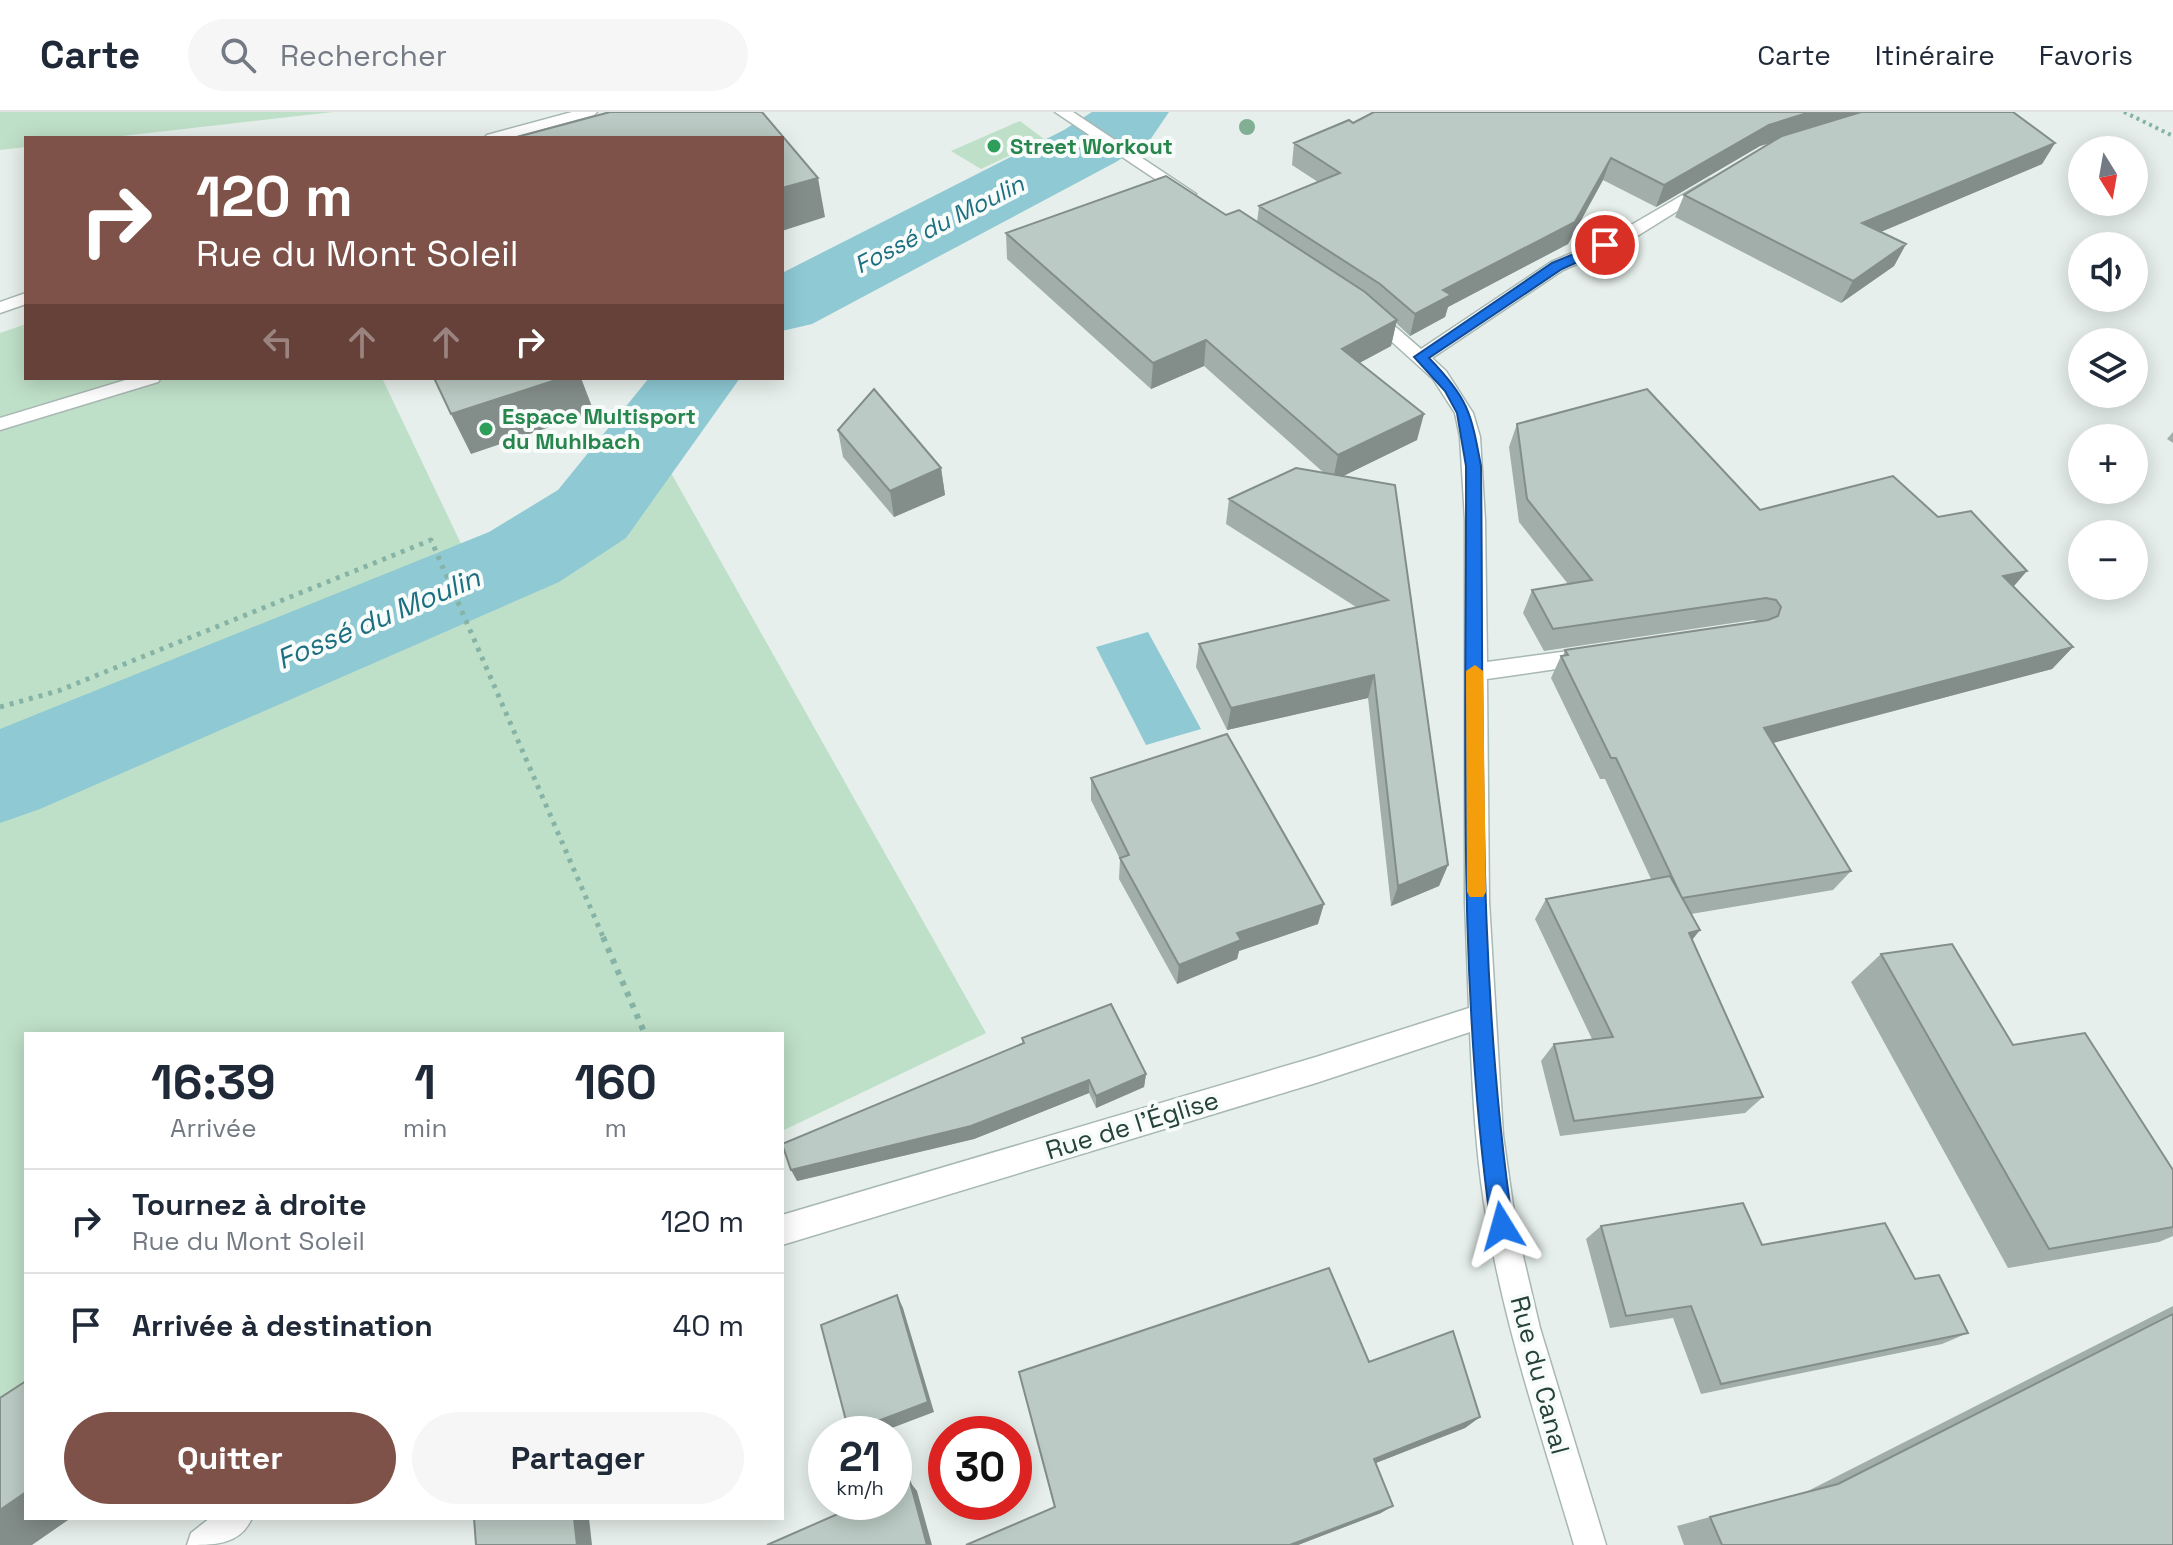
<!DOCTYPE html>
<html lang="fr">
<meta charset="utf-8">
<style>
:root{--surface:#fff;--page:#f6f6f7;--text:#1f2937;--muted:#747a83;--line:#e0e1e3;--accent:#7f5249}
body{margin:0;font-family:"Space Grotesk",sans-serif;background:var(--page);color:var(--text);height:100vh;display:flex;flex-direction:column;font-size:30px;white-space:nowrap}
*{box-sizing:border-box;margin:0}
p{font-size:26px;color:var(--muted)}
.icon{flex:none;width:44px;height:44px;fill:none;stroke:currentColor;stroke-width:2;stroke-linecap:round;stroke-linejoin:round}
.map{position:relative;flex:1;overflow:hidden}
.sheet{position:absolute;left:24px;top:920px;width:760px;height:488px;display:flex;flex-direction:column;background:var(--surface);border-radius:0px;box-shadow:0 4px 20px #0003}
.sheet>*{flex:none}
.banner{position:absolute;left:24px;top:24px;width:760px;height:244px;border-radius:0px;box-shadow:0 4px 20px #0003;background:#7f5249;color:#fff;overflow:hidden}
.needle{width:52px;rotate:169deg}
.tools{position:absolute;left:2068px;top:24px;display:grid;gap:16px}
.tools a{display:grid;place-items:center;width:80px;height:80px;border-radius:50%;background:var(--surface);box-shadow:0 4px 20px #0003;font-size:40px}
.speed{position:absolute;left:808px;top:1304px;display:flex;gap:16px;font-size:40px;font-weight:700;text-align:center}
.speed>*{display:grid;place-content:center;width:104px;height:104px;border-radius:50%;background:var(--surface);box-shadow:0 4px 20px #0003;line-height:1}
.speed small{font-size:20px;font-weight:400}
.speed .limit{border:12px solid #d22;background:#fff;color:#111}
.pin{position:absolute;display:grid;place-items:center;width:68px;height:68px;color:#fff;margin:-34px;border:4px solid #fff;border-radius:50%;box-shadow:0 2px 8px #0007}
.me{position:absolute;width:88px;margin:-44px;rotate:352deg;stroke-linejoin:round;filter:drop-shadow(0 0 6px #0008)}
.turn{display:flex;align-items:center;gap:28px;height:168px;padding:0 40px;font-size:36px}
.turn .icon{width:104px;height:104px;stroke-width:2.5}
.turn b{display:block;font-size:56px;line-height:68px}
.lanes{display:flex;align-items:center;height:76px;padding:0 40px;background:#0003;justify-content:center;gap:40px;direction:ltr}
.lanes .off{opacity:.35}
.eta{display:flex;justify-content:space-evenly;align-items:center;height:136px;text-align:center}
.eta b{font-size:48px;font-weight:700;line-height:56px}
.action{display:flex;gap:16px;margin-top:auto;padding:16px 40px}
.action a{flex:1;height:92px;border-radius:48px;background:var(--accent);color:#fff;font-size:32px;font-weight:700;line-height:92px;text-align:center}
.action a+a{background:var(--page);color:var(--text)}
ul{padding:0;list-style:none}
li{display:flex;align-items:center;gap:24px;height:104px;padding:0 40px;border-top:2px solid var(--line)}
li div{flex:1}
li b{display:block;font-size:30px}
li em{font-style:normal}
header{display:flex;align-items:center;gap:48px;box-sizing:border-box;height:112px;padding:0 40px;background:var(--surface);border-bottom:2px solid var(--line)}
header strong{font-size:38px}
nav{display:flex;gap:44px;margin-inline-start:auto;font-size:28px}
.search{width:560px;height:72px;background:var(--page);display:flex;align-items:center;gap:20px;box-sizing:border-box;padding:0 28px;border-radius:44px;color:var(--muted);font-size:30px}
.map>svg:first-child{display:block}
</style>
<header>
<strong>Carte</strong>
<div class="search"><svg class="icon" aria-label="search" viewBox="0 0 24 24"><circle cx="10" cy="10" r="6"/><path d="M15 15l6 6"/></svg>Rechercher</div>
<nav><a>Carte</a><a>Itinéraire</a><a>Favoris</a></nav>
</header>
<div class="map">
<svg width="2173" height="1433" viewBox="0 0 2173 1433">
<rect width="100%" height="100%" fill="#e6efeb"/>
<!-- green -->
<path fill="#bfe0c8" d="M0,0h333l-228,26h-79v9l-26,3z
M1020,9l24,18 -63,30 -30,-18z
M26,212v54h356l82,172 206,-79 316,562 -204,98v-97h-756v354l-26,17v-1072z"/>
<!-- water -->
<path fill="#8ec9d4" d="M1148,520l53,97 -55,16 -50,-98z"/>
<g fill="none" stroke-linecap="round" stroke-linejoin="round">
<!-- river -->
<path fill="#8ec9d4" fill-rule="evenodd" d="M1092,0h77l-19,28 -34,22 -304,162 -30,7v-58l282,-143z
M649,266h91l-114,160 -67,44 -519,227 -40,14v-94l489,-197 69,-42z"/>
<defs>
<path id="lane" d="M132,266h29l-3,4 -158,48v-12z"/>
<path id="street" d="M572,0h25l-3,3 -84,23h-26l3,-3z
M1055,0h18l123,82 -2,3h-12z
M1710,67l8,5 -2,3 -90,56 -63,27 -131,88 14,13 27,42 7,24 5,83 2,142 104,-14 8,2 3,6 -3,6 -8,2 -104,15 2,222 14,234 13,91 24,102 66,217h-32c-31,-105 -67,-210 -86,-319 -12,-64 -15,-129 -18,-194l-154,51 -534,162v-30l534,-158 153,-49 -4,-107v-381l-5,-83 -5,-24 -22,-34 -73,-66 3,-4h12l46,40 130,-87 63,-27z
M26,181v11l-26,9v-11z
M210,1406h42c-12,27 -37,27 -65,27l4,-12z"/>
</defs>
<!-- lane casing -->
<use href="#lane" stroke="#a8b8b2" stroke-width="3"/>
<!-- street casing -->
<use href="#street" stroke="#a8b8b2" stroke-width="3"/>
<!-- path-far2 -->
<path stroke="#86b3a5" stroke-width="4" stroke-dasharray="3 4" stroke-linecap="butt" d="M2124,0l49,24"/>
<!-- path-far1 -->
<path stroke="#86b3a5" stroke-width="5" stroke-dasharray="4 6" stroke-linecap="butt" d="M0,595l58,-16 373,-151 173,399"/>
<!-- path -->
<path stroke="#86b3a5" stroke-width="6" stroke-dasharray="5 7" stroke-linecap="butt" d="M603,825l42,97"/>
<!-- lane -->
<use href="#lane" fill="#fff" fill-rule="evenodd"/>
<!-- street -->
<use href="#street" fill="#fff" fill-rule="evenodd"/>
</g>
<!-- trees -->
<circle fill="#80af93" cx="1247" cy="15" r="8"/>
<!-- wall -->
<path fill="#a1aea9" d="M1353,11l702,20 -13,21 -162,68 26,12 -12,22 -53,37 -166,-86 9,-22 87,-52 -11,3 -104,61 -53,-27 -35,64 -120,63 -3,10 -35,19 -14,-13 -5,23 -32,17 58,77 -74,36 52,9 53,380 -9,21 -48,20 -23,-208 -141,32 -31,-63 3,-23 157,-37 -130,-83 3,-25 95,-26 -120,-107 -53,23 -144,-130 -1,-26 220,-18 31,7 2,-16 59,-24 -26,-17 2,-22z
M1517,312l243,86 253,77 60,60 -21,22 -279,74 78,128 -18,19 -142,24 1,26 71,157 -18,16 -185,23 -19,-75 13,-17 38,-5 -57,-120 11,-20 105,-20 -46,-100h-5l-49,-101 10,-22h2l2,-6 193,-29 -5,-1 -209,31 -21,-38 9,-23 36,-6 -49,-62 -10,-75z
M838,318l103,38 4,27 -51,22 -51,-60z
M2173,320v11l-6,-4z
M1091,666l227,146 -79,27 -2,8 -60,25 -58,-105 1,-20 -29,-59z
M1881,842l132,91 160,125v66l-14,6 -151,26 -157,-286z
M1022,926l124,36 -2,13 -48,21 -7,-15 -115,46 -177,42 226,-138z
M1601,1114l161,19 153,34 53,54 -26,11 -241,50 -28,-76 -63,10 -24,-89z
M2173,1194v239h-489l-7,-19 33,-9 94,-24z
M1369,1250l111,55 -15,11 -89,35 5,50 -83,32h-332l88,-38 -35,-135z"/>
<!-- shaded-wall -->
<path fill="#838d89" d="M1810,0h69l-25,4 -94,30 -104,61 8,-22 105,-60z
M2055,31l-13,21 -192,81 12,-22z
M1611,46l-8,22 -35,64 -120,63 -3,10 -35,19 5,-22 28,-24z
M818,66l7,39 -43,14v-43z
M1906,132l-12,22 -53,37 12,-22z
M1397,208l-6,26 -54,29 5,-26z
M1206,228l-2,26 -53,23 2,-26z
M562,266h19l13,34 -123,42 -20,-40z
M1424,302l-7,26 -84,41 5,-26z
M941,356l4,27 -51,22 -4,-26z
M2027,459l-19,22 -5,-17z
M2073,535l-21,22 -302,80 14,-21z
M1374,563l-6,23 -141,32 4,-22z
M1448,753l-9,21 -48,20 7,-20z
M1324,792l-6,20 -79,27 -2,8 -60,25 2,-19 58,-32z
M1700,818l-15,19 4,-16z
M1146,962l-2,13 -48,21v-12z
M1089,968v13l-115,46 -177,42 -6,-11z
M897,1183l6,13 31,104 -58,22h-25l-2,-2z
M1480,1305l-15,11 -102,40 11,-9z
M910,1370l7,9 15,54h-5z
M26,1380v26h45l-39,27h-32v-35z
M1393,1394l-12,7 -83,32h-8z
M574,1406h15l3,27h-15z"/>
<!-- building -->
<path fill="#bbcac4" stroke="#838d89" stroke-width="2" d="M610,0h152l56,66 -36,10v-50h-269z
M1374,0h436l-41,13 -105,60 -53,-27 -36,64 -132,68 8,5 -36,19 -35,-30 -121,-78 81,-33 -46,-30 55,-23 4,3z
M1861,0h152l42,31 -193,80 44,21 -53,37 -169,-86 98,-59z
M1166,64l60,39 13,-5 126,82 32,28 -55,29 82,65 -86,41 -132,-115 -53,23 -147,-130z
M434,266h128l-111,36z
M874,277l67,79 -51,23 -52,-61z
M1647,277l113,121 133,-34 45,41 33,-6 56,60 -24,5 70,71 -309,81 87,143 -169,27 -66,-140h-5l-50,-102 7,-1 -3,-5 203,-30 10,-4 3,-9 -5,-7 -10,-2 -213,31 -21,-39 60,-10 -65,-81 -10,-75z
M1296,356l99,17 53,380 -50,21 -24,-211 -143,33 -32,-64 189,-44 -159,-101z
M1227,622l97,170 -87,29 4,7 -62,25 -59,-107 9,-3 -38,-77z
M1670,764l30,54 -11,3 74,164 -189,24 -20,-77 59,-7 -67,-138z
M1952,832l61,101 72,-12 88,137v57l-124,22 -168,-295z
M1111,892l35,70 -50,22 -7,-16 -118,46 -180,44 -9,-26 242,-101 -2,-5z
M1743,1091l19,42 123,-22 30,56 24,-4 29,58 -247,51 -30,-78 -65,10 -25,-90z
M1329,1156l40,94 84,-31 27,86 -106,42 19,47 -103,39h-324l89,-38 -36,-135z
M897,1183l31,107 -79,30 -28,-107z
M2173,1202v231h-451l-12,-28 128,-33z
M26,1269v111l-26,18v-112z
M910,1370l17,63h-160l98,-43h29v-12z
M474,1406h100l3,27h-101z"/>
<!-- route -->
<path fill="#1a73e8" stroke="#114b97" stroke-width="2" d="M1605,129l6,4 -2,3 -47,21 -133,89c39,40 42,54 52,108 3,253 -5,510 32,760l-3,8 -8,3 -8,-3 -3,-8c-35,-251 -24,-507 -25,-760l-9,-53 -12,-22 -31,-34 138,-94z"/>
<!-- slow -->
<path fill="#f59e0b" d="M1475,553l8,6 3,221 -3,5h-13l-3,-5 -1,-221z"/>
<!-- markers -->
<g fill="#2e9e5b" stroke="#f7fbf9" stroke-width="3">
<circle cx="994" cy="34" r="8"/>
<circle cx="486" cy="317" r="8"/>
</g>
<g text-anchor="middle" dominant-baseline="central" stroke-width="8" stroke-linejoin="round" paint-order="stroke">
<!-- far-leisure labels -->
<g font-size="22" font-weight="bold" fill="#27864d" stroke="#f7fbf9" text-anchor="start">
<text x="1010" y="34">Street Workout</text>
<text x="502" y="304">Espace Multisport<tspan x="502" dy="25">du Muhlbach</tspan></text>
</g>
<!-- far-water labels -->
<g font-size="24" font-style="italic" fill="#1c6f80" stroke="#f7fbf9">
<text transform="translate(939 112) rotate(-27)">Fossé du Moulin</text>
</g>
<!-- street labels -->
<g font-size="26" fill="#24423a" stroke="#f7fbf9">
<text transform="translate(1132 1013) rotate(-17)">Rue de l'Église</text>
<text transform="translate(1540 1263) rotate(75)">Rue du Canal</text>
</g>
<!-- water labels -->
<g font-size="28" font-style="italic" fill="#1c6f80" stroke="#f7fbf9">
<text transform="translate(378 506) rotate(-23)">Fossé du Moulin</text>
</g>
</g>
</svg>
<div class="tools">
<a><svg class="needle" viewBox="-14 -14 28 28"><path d="M0-13l5 13h-10z" fill="#e53935"/><path d="M0 13l5-13h-10z" fill="#747a83"/></svg></a>
<a><svg class="icon" aria-label="sound" viewBox="0 0 24 24"><path d="M4 9h4l5-4v14l-5-4H4zM17 9q2 3 0 6"/></svg></a>
<a><svg class="icon" aria-label="layers" viewBox="0 0 24 24"><path d="M12 4l9 5-9 5-9-5zM3 14l9 5 9-5"/></svg></a>
<a>+</a>
<a>−</a>
</div>
<div class="speed"><div>21<small>km/h</small></div><div class="limit">30</div></div>
<div class="pin" style="left:1605px;top:133px;background:#d93025"><svg class="icon" aria-label="arrive" viewBox="0 0 24 24"><path d="M6 21V4h12l-3 4 3 4H6"/></svg></div>
<svg class="me" style="left:1502px;top:1114px" viewBox="-20 -20 40 40"><path d="M0-17L14 15 0 8-14 15z" fill="#1a73e8" stroke="#fff" stroke-width="4"/></svg>
<div class="banner">
<div class="turn"><svg class="icon" aria-label="right" viewBox="0 0 24 24"><path d="M7 20v-9h11M14 6l5 5-5 5"/></svg><div><b>120 m</b>Rue du Mont Soleil</div></div>
<div class="lanes"><svg class="icon off" aria-label="left" viewBox="0 0 24 24"><path d="M17 20v-9H6M10 6l-5 5 5 5"/></svg><svg class="icon off" aria-label="ahead" viewBox="0 0 24 24"><path d="M12 20V5M6 11l6-6 6 6"/></svg><svg class="icon off" aria-label="ahead" viewBox="0 0 24 24"><path d="M12 20V5M6 11l6-6 6 6"/></svg><svg class="icon" aria-label="right" viewBox="0 0 24 24"><path d="M7 20v-9h11M14 6l5 5-5 5"/></svg></div>
</div>
<section class="sheet">
<div class="eta">
<div><b>16:39</b><p>Arrivée</p></div>
<div><b>1</b><p>min</p></div>
<div><b>160</b><p>m</p></div>
</div>
<ul>
<li><svg class="icon" aria-label="right" viewBox="0 0 24 24"><path d="M7 20v-9h11M14 6l5 5-5 5"/></svg><div><b>Tournez à droite</b><p>Rue du Mont Soleil</p></div><em>120 m</em></li>
<li><svg class="icon" aria-label="arrive" viewBox="0 0 24 24"><path d="M6 21V4h12l-3 4 3 4H6"/></svg><div><b>Arrivée à destination</b></div><em>40 m</em></li>
</ul>
<div class="action"><a>Quitter</a><a>Partager</a></div>
</section>
</div>
